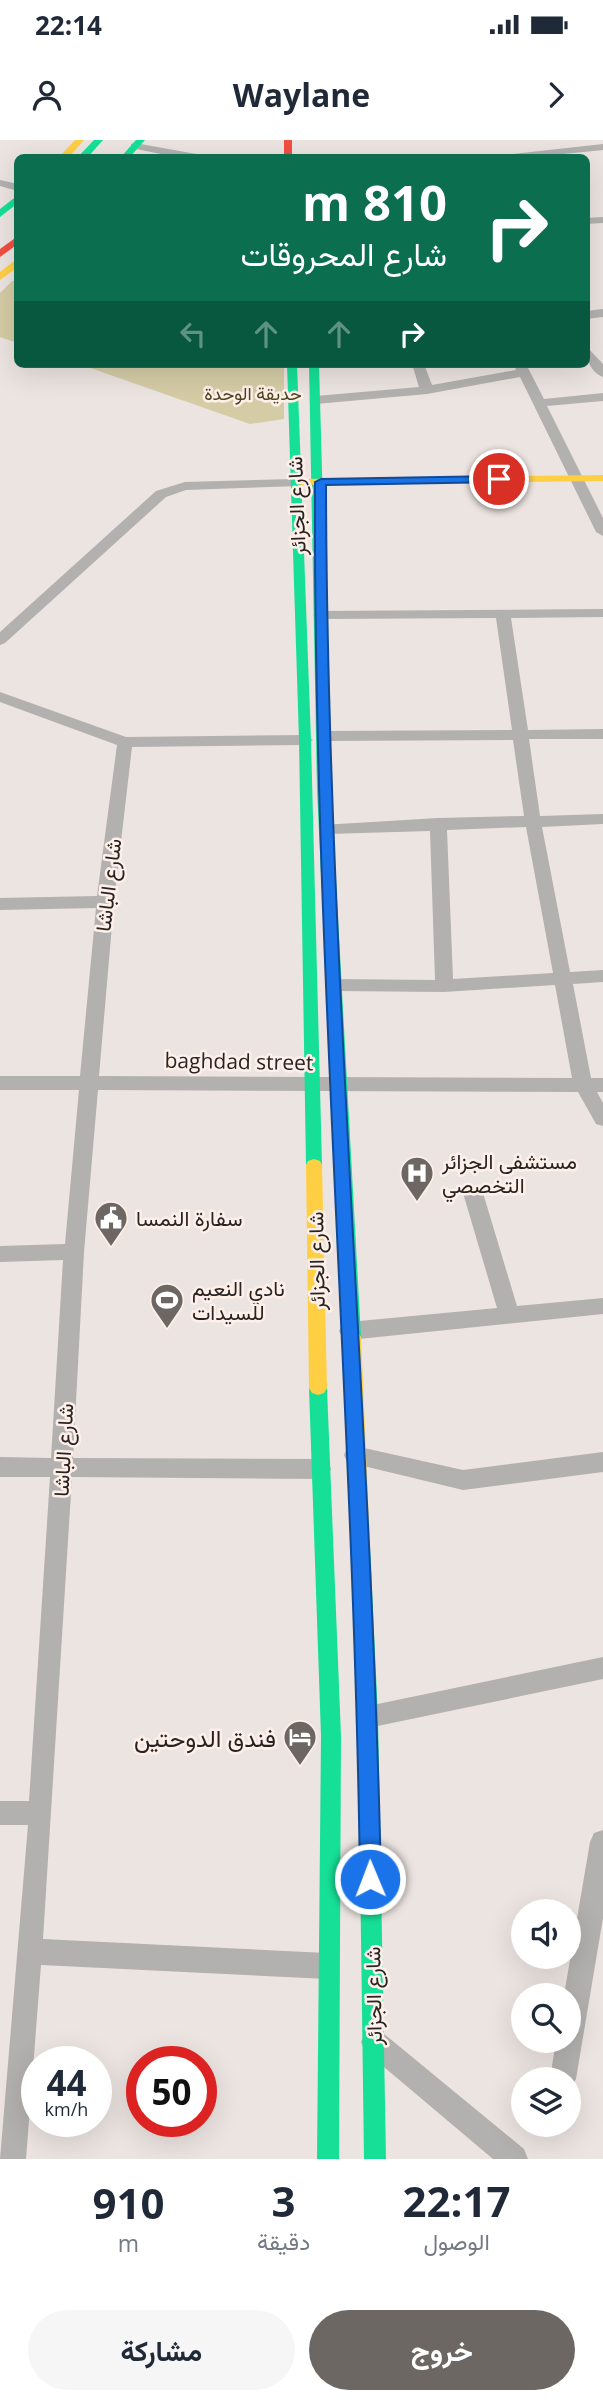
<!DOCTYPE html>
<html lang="ar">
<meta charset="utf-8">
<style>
:root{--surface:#fff;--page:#f6f6f7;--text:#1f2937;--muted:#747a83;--accent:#6d6764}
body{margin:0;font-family:"Open Sans",Vazirmatn,sans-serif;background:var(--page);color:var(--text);direction:rtl;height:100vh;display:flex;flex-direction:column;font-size:26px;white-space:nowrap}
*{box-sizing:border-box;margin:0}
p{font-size:23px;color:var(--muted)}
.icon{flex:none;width:38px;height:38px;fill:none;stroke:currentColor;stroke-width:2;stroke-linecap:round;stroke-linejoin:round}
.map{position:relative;height:2019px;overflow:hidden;direction:ltr}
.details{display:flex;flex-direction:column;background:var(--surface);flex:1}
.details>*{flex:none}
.banner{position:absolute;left:14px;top:14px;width:576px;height:214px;border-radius:10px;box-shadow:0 7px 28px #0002;direction:rtl;background:#0b6e4f;color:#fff;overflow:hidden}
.buttons{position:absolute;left:511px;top:1759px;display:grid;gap:14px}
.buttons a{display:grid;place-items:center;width:70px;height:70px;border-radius:50%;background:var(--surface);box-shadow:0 7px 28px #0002;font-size:35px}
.speed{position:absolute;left:21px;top:1906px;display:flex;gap:14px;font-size:35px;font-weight:700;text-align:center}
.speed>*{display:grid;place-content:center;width:91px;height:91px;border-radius:50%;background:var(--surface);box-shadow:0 7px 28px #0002;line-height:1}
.speed small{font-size:18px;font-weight:400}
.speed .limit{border:10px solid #d22;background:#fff;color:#111}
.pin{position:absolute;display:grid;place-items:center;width:60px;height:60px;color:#fff;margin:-30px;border:4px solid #fff;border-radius:50%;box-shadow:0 2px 7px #0007}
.me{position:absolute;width:77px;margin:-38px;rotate:359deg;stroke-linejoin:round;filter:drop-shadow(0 0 5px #0008)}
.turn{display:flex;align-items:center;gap:24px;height:147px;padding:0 28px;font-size:32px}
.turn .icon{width:91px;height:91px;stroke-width:2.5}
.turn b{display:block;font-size:49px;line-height:60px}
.lanes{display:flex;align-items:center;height:66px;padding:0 28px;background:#0003;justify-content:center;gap:35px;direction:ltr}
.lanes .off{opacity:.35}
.eta{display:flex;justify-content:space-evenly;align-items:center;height:119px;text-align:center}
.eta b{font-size:42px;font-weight:700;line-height:49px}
.button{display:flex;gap:14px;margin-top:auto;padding:14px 28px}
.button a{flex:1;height:80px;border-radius:42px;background:var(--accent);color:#fff;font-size:28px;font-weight:700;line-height:80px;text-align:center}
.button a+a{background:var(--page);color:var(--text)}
.status{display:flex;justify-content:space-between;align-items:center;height:49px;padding:0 35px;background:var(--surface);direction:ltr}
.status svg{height:19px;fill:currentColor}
header{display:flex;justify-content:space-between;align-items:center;height:91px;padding:0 28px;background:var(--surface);font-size:32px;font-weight:700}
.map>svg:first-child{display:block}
</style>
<div class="status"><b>22:14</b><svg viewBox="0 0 49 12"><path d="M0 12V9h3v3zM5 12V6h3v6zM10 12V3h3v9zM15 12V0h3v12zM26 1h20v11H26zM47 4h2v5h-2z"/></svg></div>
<header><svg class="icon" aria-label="forward" viewBox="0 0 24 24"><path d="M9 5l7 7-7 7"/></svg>Waylane<svg class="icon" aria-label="person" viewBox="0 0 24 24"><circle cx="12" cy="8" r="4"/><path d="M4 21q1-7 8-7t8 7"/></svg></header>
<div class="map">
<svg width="603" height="2019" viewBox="0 0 603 2019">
<rect width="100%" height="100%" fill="#ece4e0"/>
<!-- green -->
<path fill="#d5cca6" d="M12,141h5v62l-17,-6v-44z
M79,224h205v55l-34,5z"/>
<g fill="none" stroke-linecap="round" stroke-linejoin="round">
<!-- street -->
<path fill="#b3b0b0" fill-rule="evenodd" d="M135,3l67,12 5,3h-26l-50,-10v-4z
M603,4v6l-79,8h-47z
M0,40l18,4v7l-18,-5z
M603,77v6l-17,1v-6z
M603,169v8l-17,2v-8z
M586,206l17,18v13c-13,-5 -17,-19 -17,-31z
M412,224h12l8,21 84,-15 -2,-6h12l18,35 59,-6v8l-56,5 56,112v18l-7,-4 -76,-155 -93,17 -111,10 -7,-4 7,-4 103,-9z
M295,339l7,4 -2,3 -114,4 -20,7 -161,146 -5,2v-13l156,-141 29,-9z
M603,469v8l-92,1 17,112 75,-1v10h-74l11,77 63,-2v10l-61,3 28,145 33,-2v12l-30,2 18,94h12v14h-6l6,11v23l-7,-2 -18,-32 -480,-2 -14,162 -11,206 247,1 8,3 3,7 -3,7 -8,3 -248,-2 -29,462 284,14 9,4 4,9 -4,9 -9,4 -286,-14 -15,194h-26l28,-334h-28v-24h29l21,-324h-50v-20l51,1 12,-198 -63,2v-16l65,-2 14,-154h-79v-14h80l16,-168 -96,2v-12l97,-2 20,-151 -117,-43v-10l126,45 179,-2 8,5 -8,5 -173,2 -18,155 -15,174 473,2 -17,-93 -111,7 -110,-1 -9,-6 9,-6 101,1 -5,-149 -102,3 -6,-1 -2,-4 2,-4 116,-7 86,-2 -11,-76 -188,1 -8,-5 8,-5 187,-1 -16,-112 -176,1 -7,-4 7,-4zM526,687l27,146 -100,6 -6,-149z
M473,1045l7,3 3,5 34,113 86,-8v16l-254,26 -7,-3 -3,-6 3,-6 7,-3 148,-14 -34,-115 3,-5z
M355,1306l108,24 140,-18v20l-140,18 -116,-28 -3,-7 3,-7z
M603,1517v22l-235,49 -8,-3 -4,-8 4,-8 8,-3z
M603,1690v88l-27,161 -7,11v-11h-19l6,-39h13v-45h-5l26,-153 4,-9z
M374,1889l9,4 141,116 4,10h-35l-128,-108 -4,-9 4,-9z"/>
<!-- fast -->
<path fill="#16e098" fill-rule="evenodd" d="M94,0h9l-16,18h-10z
M136,0h9l-16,18h-9z
M18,55v8l-18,14v-8z
M287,224h10l14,376 11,425 -2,4h-12l-2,-4 -7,-425z
M309,224h10l12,426 30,547 -3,5 -6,2 -6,-2 -3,-5 -26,-547z
M318,1241l6,2 3,5 14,348 -2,423h-22l4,-423 -12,-348 3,-5z
M361,1399l7,2 2,6 8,170 8,442h-22l-6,-442 -6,-170 2,-6z"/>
<!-- slow -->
<path fill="#ffcf43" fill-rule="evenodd" d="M75,0h9l-16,18h-10z
M18,118v9l-18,13v-8z
M603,335v6l-302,4 -6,-3 6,-3z
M314,1019l6,2 2,4 5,223 -3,5 -6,2 -6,-2 -3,-5 -3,-223 2,-4z
M352,1190l6,2 3,5 9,210 -2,6 -7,2 -7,-2 -2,-6 -9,-210 3,-5z"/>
<!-- jam -->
<path fill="#f24e42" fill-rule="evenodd" d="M284,0h8v18h-8z
M18,96v8l-18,13v-8z"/>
</g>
<!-- route -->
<path fill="#1a73e8" stroke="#114b97" stroke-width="2" d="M499,336l5,3 -1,3 -177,3c1,465 45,929 55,1394l-3,8 -8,3 -7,-3 -3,-8c-6,-466 -47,-931 -45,-1397l6,-3z"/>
<!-- icons -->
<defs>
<symbol id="hospital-pin" viewBox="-11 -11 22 30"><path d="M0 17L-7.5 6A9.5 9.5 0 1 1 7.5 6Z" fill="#6d6764" stroke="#fef0e9"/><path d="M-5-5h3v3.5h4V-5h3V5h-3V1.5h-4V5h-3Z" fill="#fff"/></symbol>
<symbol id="civic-pin" viewBox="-11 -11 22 30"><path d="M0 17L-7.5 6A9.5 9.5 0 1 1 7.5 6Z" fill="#6d6764" stroke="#fef0e9"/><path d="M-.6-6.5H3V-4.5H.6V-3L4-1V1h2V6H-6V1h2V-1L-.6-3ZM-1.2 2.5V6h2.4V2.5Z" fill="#fff"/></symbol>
<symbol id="stadium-pin" viewBox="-11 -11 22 30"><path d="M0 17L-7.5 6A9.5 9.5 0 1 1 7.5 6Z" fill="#6d6764" stroke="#fef0e9"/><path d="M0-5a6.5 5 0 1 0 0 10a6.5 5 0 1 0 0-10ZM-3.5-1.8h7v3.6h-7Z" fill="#fff"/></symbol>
<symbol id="hotel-pin" viewBox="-11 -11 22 30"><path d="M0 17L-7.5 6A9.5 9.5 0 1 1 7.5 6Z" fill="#6d6764" stroke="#fef0e9"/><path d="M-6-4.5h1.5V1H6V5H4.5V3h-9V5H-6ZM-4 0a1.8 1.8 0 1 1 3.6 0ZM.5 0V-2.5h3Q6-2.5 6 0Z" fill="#fff"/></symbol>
</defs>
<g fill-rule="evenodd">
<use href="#hospital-pin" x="398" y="1014" width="38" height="52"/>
<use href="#civic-pin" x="92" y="1059" width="38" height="52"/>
<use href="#stadium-pin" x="148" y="1141" width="38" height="52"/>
<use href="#hotel-pin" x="281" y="1578" width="38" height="52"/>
</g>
<g text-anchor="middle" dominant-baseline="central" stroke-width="5" stroke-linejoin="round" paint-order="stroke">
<!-- far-park labels -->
<g font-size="18" fill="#4b461f" stroke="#fef0e9">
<text x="253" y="253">حديقة الوحدة</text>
</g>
<!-- street labels -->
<g font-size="21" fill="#282321" stroke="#fef0e9">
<text transform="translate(296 366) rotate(-92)">شارع الجزائر</text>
<text transform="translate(108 745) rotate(-83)">شارع الباشا</text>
<text transform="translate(239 921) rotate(1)">baghdad street</text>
<text transform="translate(316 1121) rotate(-91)">شارع الجزائر</text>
<text transform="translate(63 1310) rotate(-87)">شارع الباشا</text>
<text transform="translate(373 1856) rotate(-91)">شارع الجزائر</text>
</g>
<!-- poi labels -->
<g font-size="21" fill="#282321" stroke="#fef0e9" text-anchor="start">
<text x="442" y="1021">مستشفى الجزائر<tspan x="442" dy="24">التخصصي</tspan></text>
<text x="136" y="1078">سفارة النمسا</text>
<text x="192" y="1148">نادي النعيم<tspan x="192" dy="24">للسيدات</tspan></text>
</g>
<!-- near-poi labels -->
<g font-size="24" fill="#282321" stroke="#fef0e9" text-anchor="end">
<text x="276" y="1597">فندق الدوحتين</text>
</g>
</g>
</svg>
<div class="buttons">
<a><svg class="icon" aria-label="sound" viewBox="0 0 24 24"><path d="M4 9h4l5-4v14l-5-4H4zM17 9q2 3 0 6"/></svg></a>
<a><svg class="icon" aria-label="search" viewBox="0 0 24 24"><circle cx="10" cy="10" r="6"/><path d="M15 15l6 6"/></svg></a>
<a><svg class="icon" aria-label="layers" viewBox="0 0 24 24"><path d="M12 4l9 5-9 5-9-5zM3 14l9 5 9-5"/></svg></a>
</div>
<div class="speed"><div>44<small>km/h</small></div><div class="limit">50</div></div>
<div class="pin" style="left:499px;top:339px;background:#d93025"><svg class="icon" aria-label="arrive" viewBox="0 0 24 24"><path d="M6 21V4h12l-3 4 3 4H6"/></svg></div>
<svg class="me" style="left:370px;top:1739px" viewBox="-20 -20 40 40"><circle r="17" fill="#1a73e8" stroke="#fff" stroke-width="3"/><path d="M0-11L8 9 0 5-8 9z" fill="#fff"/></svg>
<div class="banner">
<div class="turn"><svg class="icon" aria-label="right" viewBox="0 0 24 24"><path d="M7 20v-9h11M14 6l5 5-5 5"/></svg><div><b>810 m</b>شارع المحروقات</div></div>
<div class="lanes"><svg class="icon off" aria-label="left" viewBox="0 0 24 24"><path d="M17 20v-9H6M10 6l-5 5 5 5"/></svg><svg class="icon off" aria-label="ahead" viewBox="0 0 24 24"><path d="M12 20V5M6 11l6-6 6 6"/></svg><svg class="icon off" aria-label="ahead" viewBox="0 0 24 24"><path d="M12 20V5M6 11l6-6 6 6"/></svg><svg class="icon" aria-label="right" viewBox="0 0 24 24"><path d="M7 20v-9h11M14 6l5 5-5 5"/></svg></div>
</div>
</div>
<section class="details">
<div class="eta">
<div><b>22:17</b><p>الوصول</p></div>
<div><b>3</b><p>دقيقة</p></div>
<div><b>910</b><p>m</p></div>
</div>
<div class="button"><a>خروج</a><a>مشاركة</a></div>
</section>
